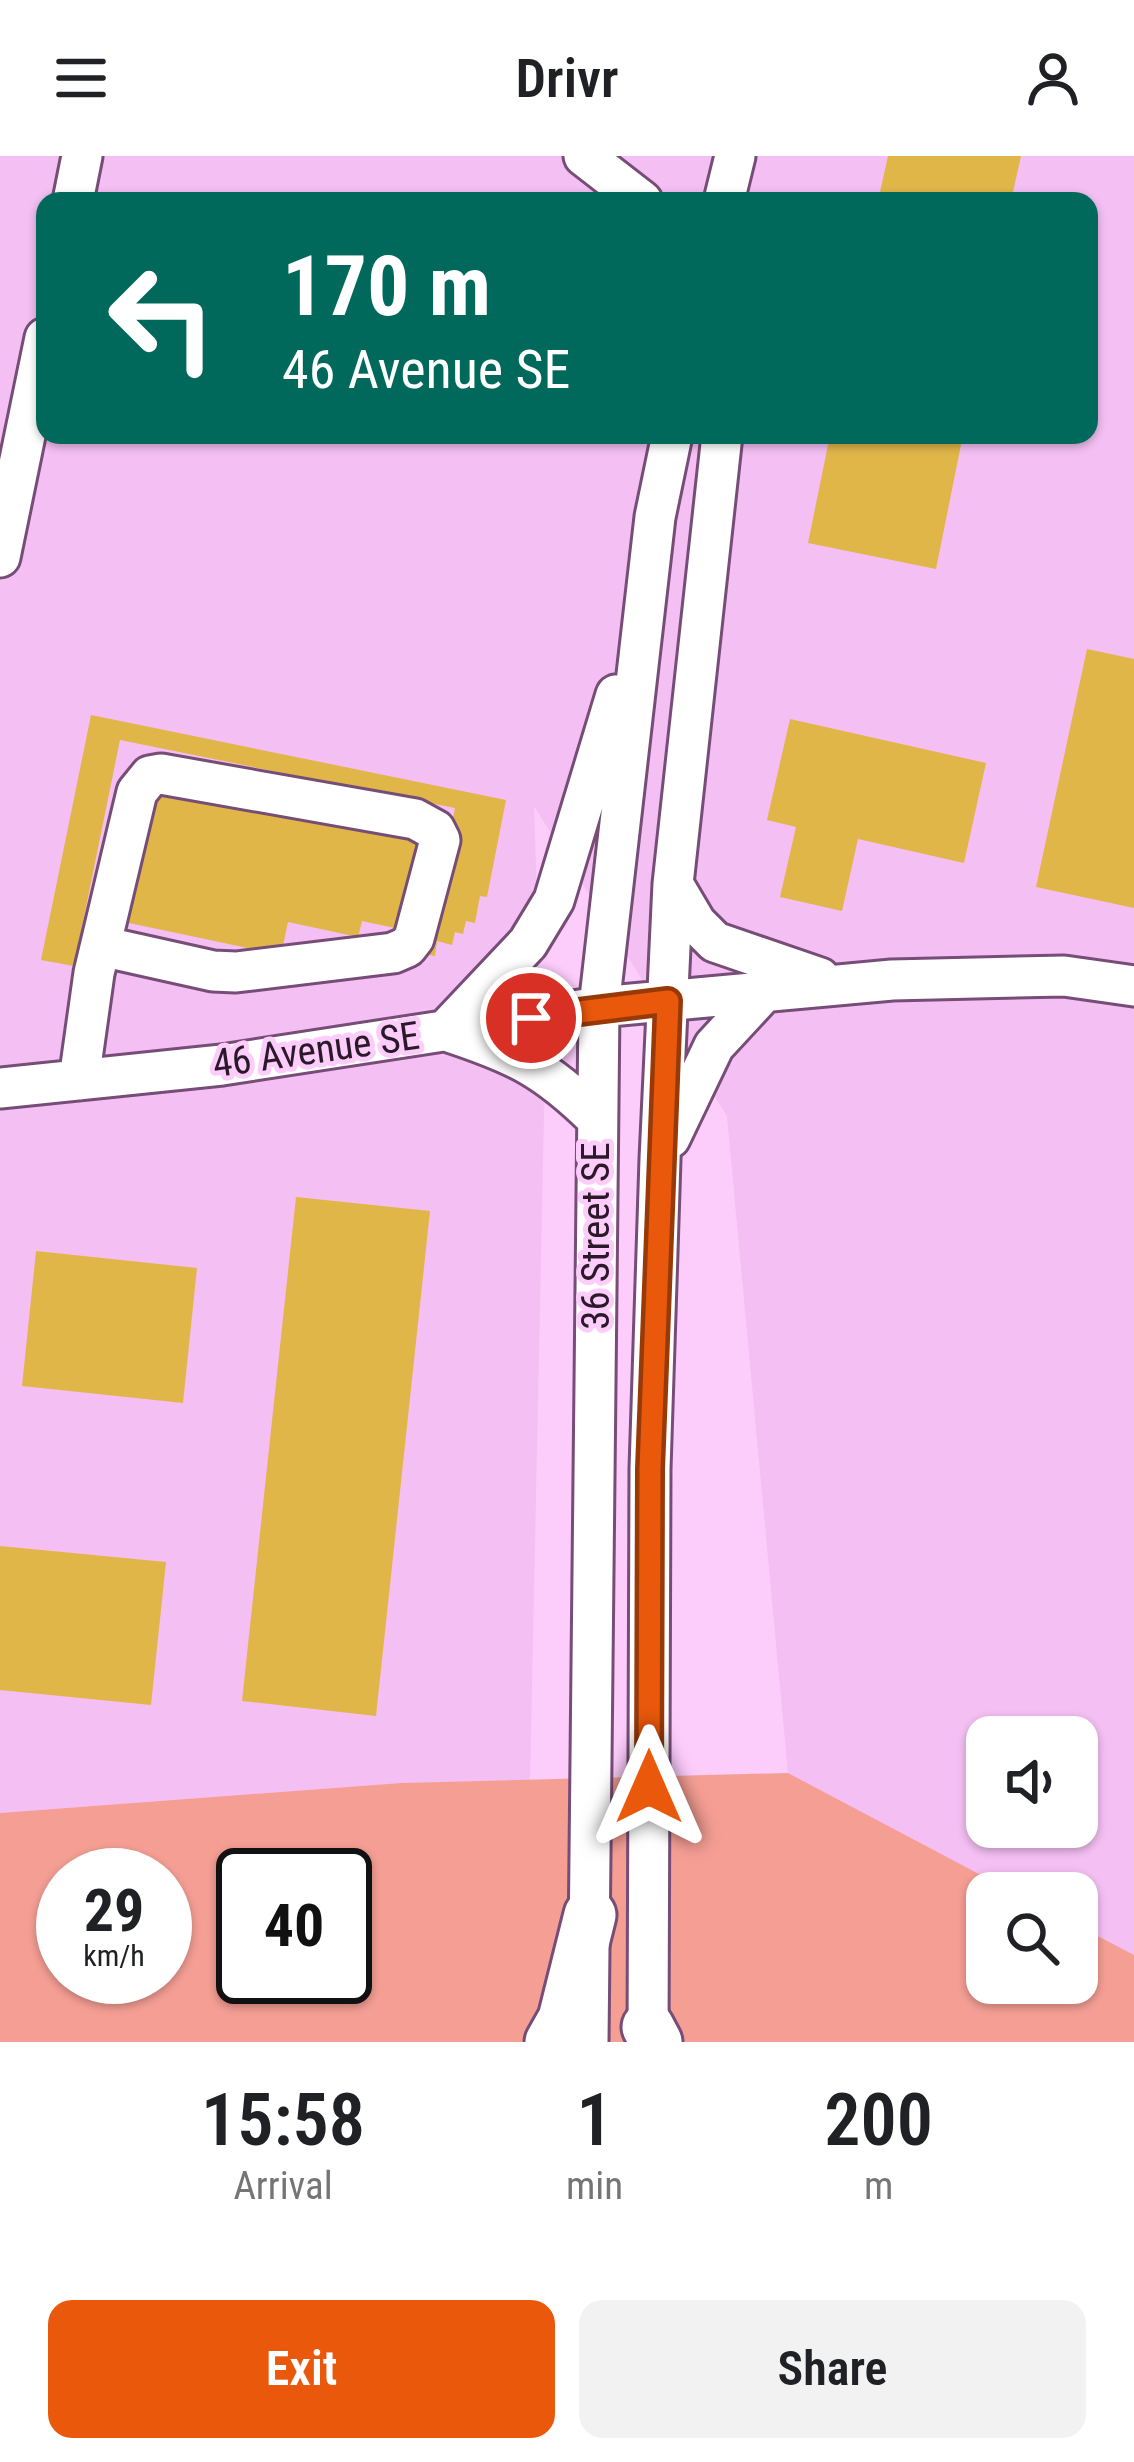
<!DOCTYPE html>
<style>
:root{--surface:#fff;--page:#f2f2f2;--text:#202124;--muted:#757577;--accent:#ea580c}
body{margin:0;font-family:"Roboto Condensed",sans-serif;background:var(--page);color:var(--text);height:100vh;display:flex;flex-direction:column;font-size:45px;white-space:nowrap}
*{box-sizing:border-box;margin:0}
p{font-size:39px;color:var(--muted)}
.icon{flex:none;width:66px;height:66px;fill:none;stroke:currentColor;stroke-width:2;stroke-linecap:round;stroke-linejoin:round}
.map{position:relative;height:1886px;overflow:hidden}
.drawer{display:flex;flex-direction:column;background:var(--surface);flex:1}
.drawer>*{flex:none}
.guide{position:absolute;left:36px;top:36px;width:1062px;height:252px;border-radius:24px;box-shadow:0 3px 9px #0004;background:#00695c;color:#fff;overflow:hidden}
.fabs{position:absolute;left:966px;top:1560px;display:grid;gap:24px}
.fabs a{display:grid;place-items:center;width:132px;height:132px;border-radius:24px;background:var(--surface);box-shadow:0 3px 9px #0004;font-size:60px}
.speed{position:absolute;left:36px;top:1692px;display:flex;gap:24px;font-size:60px;font-weight:700;text-align:center}
.speed>*{display:grid;place-content:center;width:156px;height:156px;border-radius:50%;background:var(--surface);box-shadow:0 3px 9px #0004;line-height:1}
.speed small{font-size:30px;font-weight:400}
.speed .limit{border:6px solid #111;border-radius:18px;background:#fff;color:#111}
.pin{position:absolute;display:grid;place-items:center;width:102px;height:102px;color:#fff;margin:-51px;border:6px solid #fff;border-radius:50%;box-shadow:0 3px 12px #0007}
.me{position:absolute;width:132px;margin:-66px;rotate:0deg;stroke-linejoin:round;filter:drop-shadow(0 0 9px #0008)}
.turn{display:flex;align-items:center;gap:42px;height:252px;padding:0 48px;font-size:54px}
.turn .icon{width:156px;height:156px;stroke-width:2.5}
.turn b{display:block;font-size:84px;line-height:102px}
.eta{display:flex;justify-content:space-evenly;align-items:center;height:204px;text-align:center}
.eta b{font-size:72px;font-weight:600;line-height:84px}
.button{display:flex;gap:24px;margin-top:auto;padding:24px 48px}
.button a{flex:1;height:138px;border-radius:24px;background:var(--accent);color:#fff;font-size:48px;font-weight:600;line-height:138px;text-align:center}
.button a+a{background:var(--page);color:var(--text)}
header{display:flex;justify-content:space-between;align-items:center;height:156px;padding:0 48px;background:var(--surface);font-size:54px;font-weight:600}
.map>svg:first-child{display:block}
</style>
<header><svg class="icon" aria-label="menu" viewBox="0 0 24 24"><path d="M4 6h16M4 12h16M4 18h16"/></svg>Drivr<svg class="icon" aria-label="person" viewBox="0 0 24 24"><circle cx="12" cy="8" r="4"/><path d="M4 21q1-7 8-7t8 7"/></svg></header>
<div class="map">
<svg width="1134" height="1886" viewBox="0 0 1134 1886">
<rect width="100%" height="100%" fill="#fcccfb"/>
<!-- built -->
<path fill="#f4bff3" fill-rule="evenodd" d="M0,0h1134v1799l-57,-30v-32h-62l-227,-120 -61,-657 -193,-310 10,308 -14,666 -129,3 -401,30zM45,45h1044v234h-1044zM987,1581h90v90h-90z"/>
<!-- green -->
<path fill="#f59e94" fill-rule="evenodd" d="M788,1617l227,120h-28v90h90v-58l57,30v87h-1134v-229l401,-30zM63,1719h102v102h-102zM243,1719h102v102h-102z"/>
<!-- building -->
<path fill="#e1b649" d="M888,0h133l-10,45h-133z
M830,279h133l-27,134 -128,-26z
M1087,493l47,10v249l-98,-21z
M91,559l415,85 -19,97 -7,-1 -5,27 -9,-2 -3,13 -8,-2 -3,13 -15,-4 -2,15 -10,-2 30,-146 -335,-68 -46,226 -33,-6z
M790,563l196,44 -22,100 -106,-24 -16,72 -62,-14 16,-70 -29,-7z
M157,632l265,55 -18,87 -42,-9 -4,16 -70,-15 -7,33 -152,-32z
M296,1041l134,14 -54,505 -134,-15z
M36,1095l161,17 -14,135 -161,-17z
M0,1390l166,16 -15,143 -151,-15z"/>
<g fill="none" stroke-linecap="round" stroke-linejoin="round">
<defs>
<path id="minor" d="M584,0l58,45
M73,45l9,-45
M724,45l11,-45
M0,401l45,-219
M673,728l23,39 19,19 105,36
M445,875l83,-88 26,-43 62,-205
M452,877c66,22 94,36 143,84
M79,924l15,-107 43,-181 13,-16 11,-2 254,45 20,11 5,10 -26,98 -7,9 -14,6 -157,19 -23,-1 -112,-25
M0,932l222,-23 377,-58 293,-27 172,-4 70,10
M670,982l44,-92 50,-54
M588,1886l11,-1035 56,-490 17,-82
M648,1886l2,-573 10,-310 13,-275 49,-449"/>
<path id="major" d="M648,1871l8,15
M551,1886l13,-23 26,-104"/>
</defs>
<!-- minor casing -->
<use href="#minor" stroke="#764d76" stroke-width="45"/>
<!-- major casing -->
<use href="#major" stroke="#764d76" stroke-width="57"/>
<!-- minor -->
<use href="#minor" stroke="#fff" stroke-width="39"/>
<!-- major -->
<use href="#major" stroke="#fff" stroke-width="51"/>
</g>
<g fill="none" stroke-linecap="round" stroke-linejoin="round">
<defs>
<path id="route" d="M531,862l137,-17 -18,468 -1,318"/>
</defs>
<!-- route casing -->
<use href="#route" stroke="#983908" stroke-width="30"/>
<!-- route -->
<use href="#route" stroke="#ea580c" stroke-width="21"/>
</g>
<g text-anchor="middle" dominant-baseline="central" stroke-width="10" stroke-linejoin="round" paint-order="stroke">
<!-- street labels -->
<g font-size="39" fill="#2b192a" stroke="#fcccfb">
<text transform="translate(316 894) rotate(-8)">46 Avenue SE</text>
<text transform="translate(596 1080) rotate(-90)">36 Street SE</text>
</g>
</g>
</svg>
<div class="fabs">
<a><svg class="icon" aria-label="sound" viewBox="0 0 24 24"><path d="M4 9h4l5-4v14l-5-4H4zM17 9q2 3 0 6"/></svg></a>
<a><svg class="icon" aria-label="search" viewBox="0 0 24 24"><circle cx="10" cy="10" r="6"/><path d="M15 15l6 6"/></svg></a>
</div>
<div class="speed"><div>29<small>km/h</small></div><div class="limit">40</div></div>
<div class="pin" style="left:531px;top:862px;background:#d93025"><svg class="icon" aria-label="arrive" viewBox="0 0 24 24"><path d="M6 21V4h12l-3 4 3 4H6"/></svg></div>
<svg class="me" style="left:649px;top:1631px" viewBox="-20 -20 40 40"><path d="M0-17L14 15 0 8-14 15z" fill="#ea580c" stroke="#fff" stroke-width="4"/></svg>
<div class="guide">
<div class="turn"><svg class="icon" aria-label="left" viewBox="0 0 24 24"><path d="M17 20v-9H6M10 6l-5 5 5 5"/></svg><div><b>170 m</b>46 Avenue SE</div></div>
</div>
</div>
<section class="drawer">
<div class="eta">
<div><b>15:58</b><p>Arrival</p></div>
<div><b>1</b><p>min</p></div>
<div><b>200</b><p>m</p></div>
</div>
<div class="button"><a>Exit</a><a>Share</a></div>
</section>
